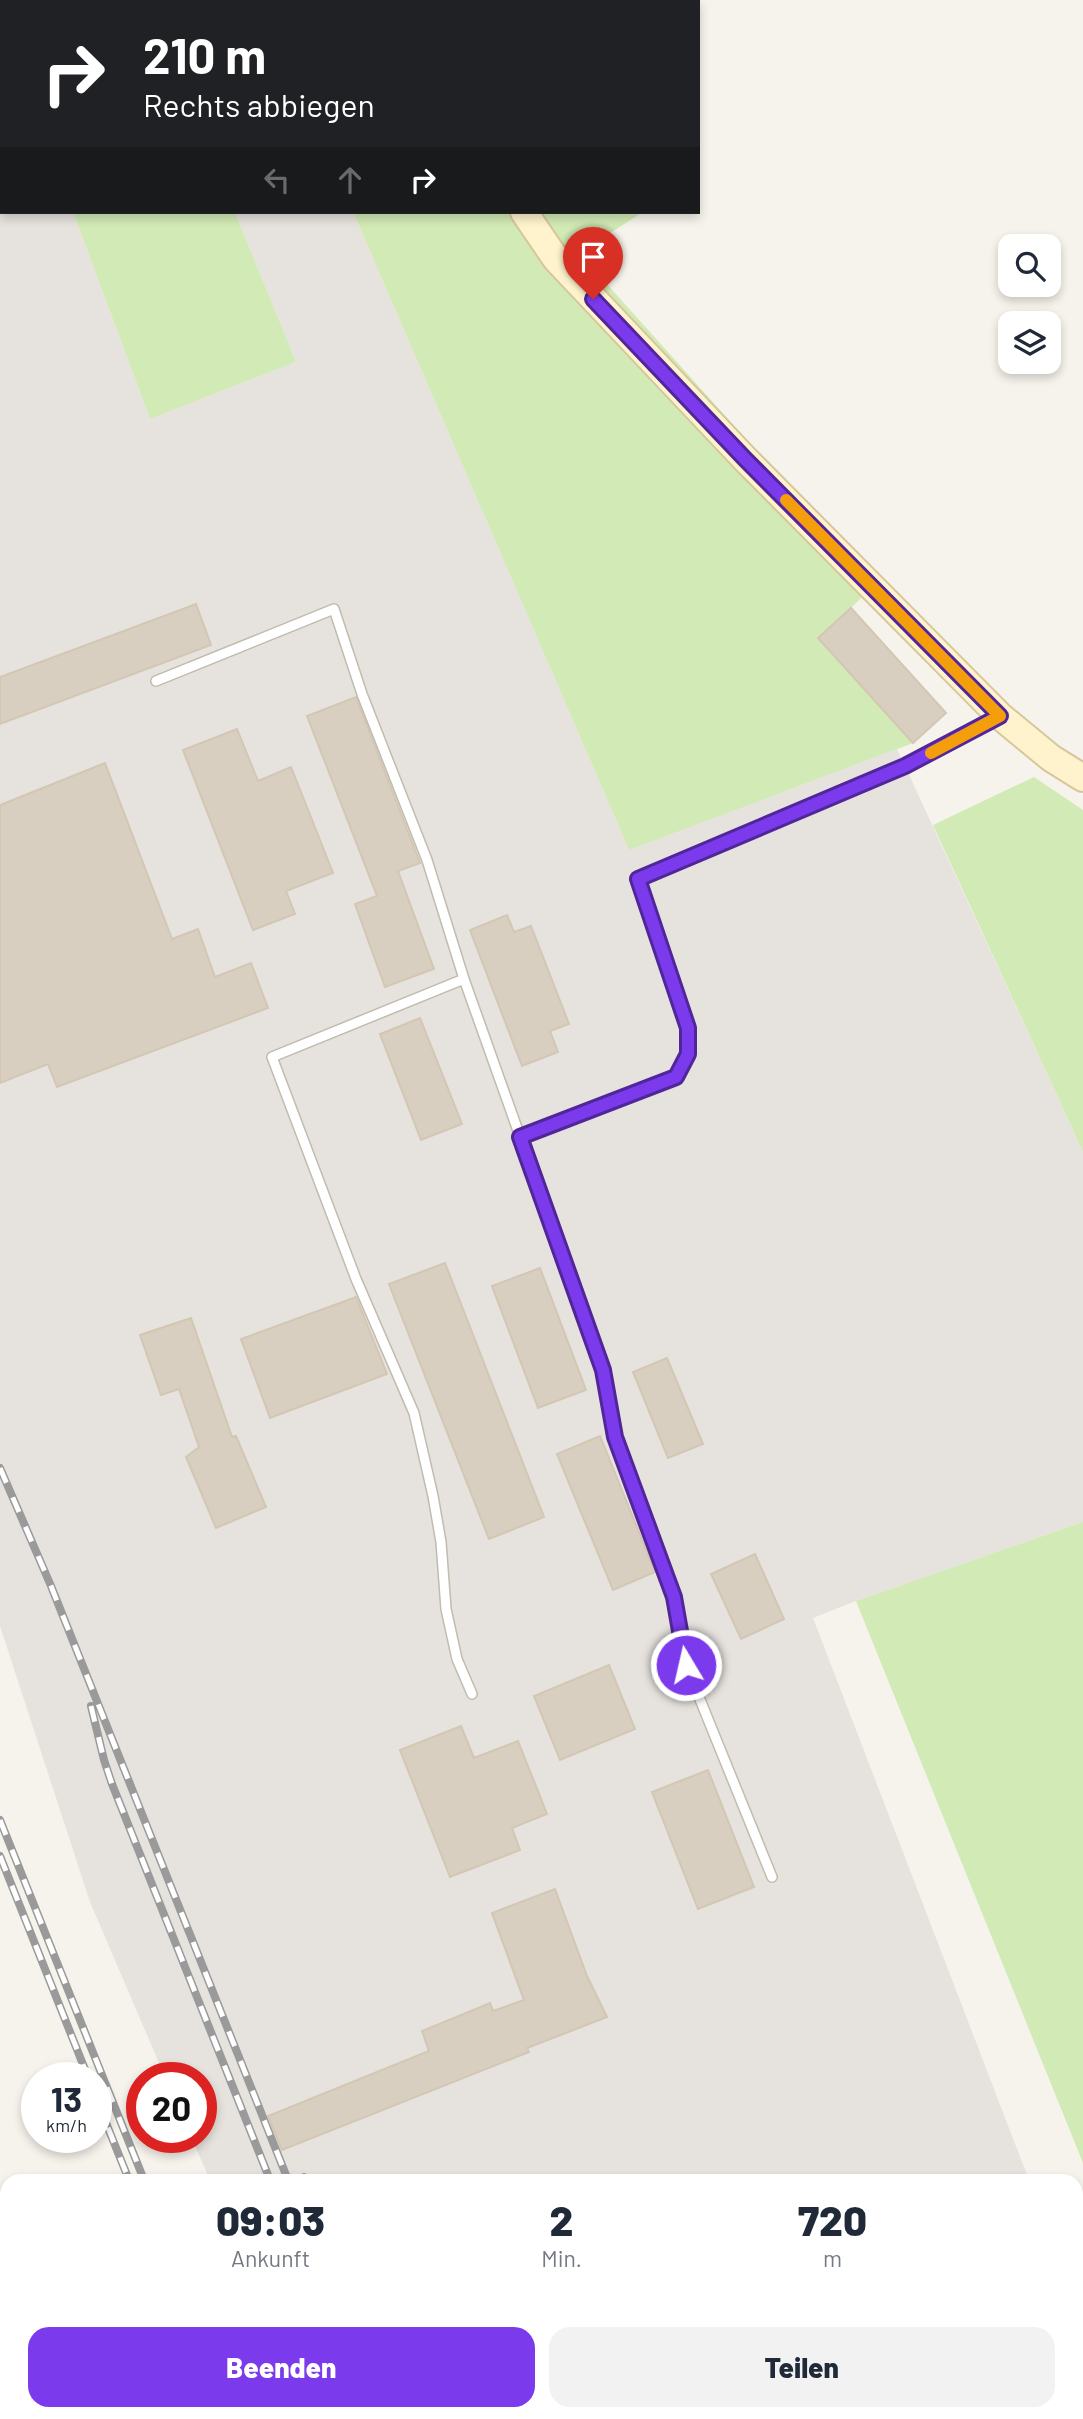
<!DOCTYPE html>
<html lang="de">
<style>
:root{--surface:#fff;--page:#f2f2f3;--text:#1f2937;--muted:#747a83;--accent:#7c3aed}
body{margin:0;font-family:Barlow,sans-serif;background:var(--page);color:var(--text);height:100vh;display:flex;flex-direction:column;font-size:26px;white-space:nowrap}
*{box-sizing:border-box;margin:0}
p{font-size:23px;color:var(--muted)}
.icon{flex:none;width:38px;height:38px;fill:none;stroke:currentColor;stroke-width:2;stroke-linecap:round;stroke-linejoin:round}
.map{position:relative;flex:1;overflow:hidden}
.details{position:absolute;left:0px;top:2174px;width:1083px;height:247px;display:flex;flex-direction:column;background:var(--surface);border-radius:21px 21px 0 0;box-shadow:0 4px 10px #0003}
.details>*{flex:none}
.top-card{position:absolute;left:0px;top:0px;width:700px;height:214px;box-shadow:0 4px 10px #0003;background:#202124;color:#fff;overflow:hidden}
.tools{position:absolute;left:998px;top:234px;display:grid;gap:14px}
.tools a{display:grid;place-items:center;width:63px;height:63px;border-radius:14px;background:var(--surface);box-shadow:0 4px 10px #0003;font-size:35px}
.speed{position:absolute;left:21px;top:2062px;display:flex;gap:14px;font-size:35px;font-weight:700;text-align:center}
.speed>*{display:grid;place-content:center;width:91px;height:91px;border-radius:50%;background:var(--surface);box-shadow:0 4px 10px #0003;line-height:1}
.speed small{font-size:18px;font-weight:400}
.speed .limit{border:10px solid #d22;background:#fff;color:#111}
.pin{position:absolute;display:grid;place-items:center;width:60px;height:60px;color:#fff;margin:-72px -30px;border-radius:50% 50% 50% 0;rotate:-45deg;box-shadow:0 0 7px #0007}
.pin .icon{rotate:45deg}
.me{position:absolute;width:77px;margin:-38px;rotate:351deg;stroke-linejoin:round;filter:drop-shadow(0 0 5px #0008)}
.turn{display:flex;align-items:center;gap:24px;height:147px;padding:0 28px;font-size:32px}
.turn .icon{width:91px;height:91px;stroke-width:2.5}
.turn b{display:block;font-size:49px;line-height:60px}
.lanes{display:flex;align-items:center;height:66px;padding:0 28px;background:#0003;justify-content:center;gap:35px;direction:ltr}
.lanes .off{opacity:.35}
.eta{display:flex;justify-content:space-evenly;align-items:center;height:119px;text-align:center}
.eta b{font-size:42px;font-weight:800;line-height:49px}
.action{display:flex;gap:14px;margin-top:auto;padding:14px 28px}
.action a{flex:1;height:80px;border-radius:21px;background:var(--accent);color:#fff;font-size:28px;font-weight:800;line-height:80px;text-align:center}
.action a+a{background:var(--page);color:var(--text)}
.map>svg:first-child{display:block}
</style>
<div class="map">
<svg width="1083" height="2419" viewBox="0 0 1083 2419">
<rect width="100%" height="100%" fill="#f6f3ec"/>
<!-- industrial -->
<path fill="#e6e2dd" d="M150,0h111l1,2h-112z
M0,14l2,4v194h71l77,207 146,-57 -61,-150h118l276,638 268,-101 8,17 178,386v370l-227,79 -43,17 216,562h-819l-19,-43h10v-60h-36l-75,-175 -90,-276z
M1076,2305l7,17v97h-130l-2,-6h125z
M408,2413h147l-7,6h-138z
M756,2413h90l-18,6h-70z"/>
<!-- green -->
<path fill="#d2eab5" d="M0,0h150v2h-148v16z
M261,0h300l1,2h-300z
M73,212h162l61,150 -146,57z
M353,212h290l-64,41 246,274 55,52 -29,29 62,135 -284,107z
M1034,777l49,33v342l-150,-327z
M1083,1522v641l-227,-562z
M555,2413h201l2,6h-210z
M846,2413h105l2,6h-125z"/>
<!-- building -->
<path fill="#d8cfc1" stroke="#d3c7b4" stroke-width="2" d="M196,604l15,41 -211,79v-47z
M851,608l95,105 -33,30 -95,-105z
M356,697l64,166 -22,8 36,98 -49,18 -30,-83 22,-8 -70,-180z
M237,729l21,52 33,-14 42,106 -47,18 9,23 -42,16 -70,-180z
M105,763l67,176 26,-10 17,48 36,-14 17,45 -211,79 -9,-23 -48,19v-278z
M507,915l7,17 17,-6 38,98 -19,7 8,21 -36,14 -52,-136z
M420,1018l42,106 -41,16 -41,-106z
M445,1263l99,254 -55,22 -100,-255z
M540,1268l46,122 -48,18 -46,-122z
M356,1297l31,77 -117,44 -29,-79z
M191,1318l41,119 4,-1 30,71 -50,21 -30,-71 13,-10 -20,-58 -18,6 -21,-60z
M667,1358l36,86 -35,14 -35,-86z
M600,1436l55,136 -42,18 -56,-136z
M755,1554l29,65 -43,20 -30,-65z
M609,1665l26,64 -75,31 -26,-64z
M461,1726l13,32 44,-17 29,73 -35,14 8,22 -70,27 -50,-127z
M708,1770l46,117 -56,22 -46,-117z
M555,1889l32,87 20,41 -80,31 2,4 -247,98 -14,-34 161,-65 -7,-20 68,-28 3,8 31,-11 -32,-87z"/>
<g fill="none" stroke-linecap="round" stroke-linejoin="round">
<defs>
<path id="service" d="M156,681l178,-72 28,85 65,166 37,119 139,391 12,67 59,160 12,68 86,212
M464,979l-192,78 84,222 58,134 19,83 8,46 5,67 11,50 15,35
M520,1137l156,-60 12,-23v-26l-50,-149 267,-113 93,-49"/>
<path id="secondary" d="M410,0l1,2
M524,212l32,47 189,200 255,257 51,42 32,20"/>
</defs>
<!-- service casing -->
<use href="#service" stroke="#c2bbae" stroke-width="12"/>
<!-- secondary casing -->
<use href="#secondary" stroke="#d6c79b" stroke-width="30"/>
<!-- service -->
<use href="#service" stroke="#fff" stroke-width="9"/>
<!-- secondary -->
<use href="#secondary" stroke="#fff3cd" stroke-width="26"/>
<defs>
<path id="rail" d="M0,1468l51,118 237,594
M91,1706l13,54 8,24 158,396
M0,1820l144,360
M0,1856l88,221
M96,2098l33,82
M304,2177l1,3
M221,2413l2,6
M236,2413l2,6
M363,2413l2,6
M375,2413l1,6"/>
</defs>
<!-- rail casing -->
<use href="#rail" stroke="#9a9a9a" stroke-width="8"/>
<!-- rail -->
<use href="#rail" stroke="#fff" stroke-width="5" stroke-dasharray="16" stroke-linecap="butt"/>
</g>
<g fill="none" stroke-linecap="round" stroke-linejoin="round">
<defs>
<path id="route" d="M593,299l152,160 255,257 -95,50 -267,113 50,149v26l-12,23 -156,60 83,233 12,67 59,160 12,68"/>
</defs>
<!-- route casing -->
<use href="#route" stroke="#51269a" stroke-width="18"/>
<!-- route -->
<use href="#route" stroke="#7c3aed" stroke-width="12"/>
<!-- slow -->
<path stroke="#f59e0b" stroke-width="12" d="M786,500l214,216 -69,37"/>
</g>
</svg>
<div class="tools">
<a><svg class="icon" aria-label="search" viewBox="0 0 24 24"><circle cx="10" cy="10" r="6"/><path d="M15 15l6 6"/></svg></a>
<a><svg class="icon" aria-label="layers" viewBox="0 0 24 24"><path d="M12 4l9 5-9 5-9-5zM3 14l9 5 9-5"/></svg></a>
</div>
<div class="speed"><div>13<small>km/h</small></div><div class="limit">20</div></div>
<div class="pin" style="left:593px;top:299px;background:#d93025"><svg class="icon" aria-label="arrive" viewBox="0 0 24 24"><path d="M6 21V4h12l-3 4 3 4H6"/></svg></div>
<svg class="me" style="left:686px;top:1665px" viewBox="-20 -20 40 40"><circle r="17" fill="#7c3aed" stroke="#fff" stroke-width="3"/><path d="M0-11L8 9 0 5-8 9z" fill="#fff"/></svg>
<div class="top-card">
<div class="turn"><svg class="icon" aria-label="right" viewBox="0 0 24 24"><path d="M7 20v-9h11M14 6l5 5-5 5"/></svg><div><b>210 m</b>Rechts abbiegen</div></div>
<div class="lanes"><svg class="icon off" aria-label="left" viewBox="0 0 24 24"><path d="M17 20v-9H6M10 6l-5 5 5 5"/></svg><svg class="icon off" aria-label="ahead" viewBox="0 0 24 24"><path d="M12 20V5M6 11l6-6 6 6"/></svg><svg class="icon" aria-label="right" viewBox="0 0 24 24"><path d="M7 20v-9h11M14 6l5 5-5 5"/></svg></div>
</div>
<section class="details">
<div class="eta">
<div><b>09:03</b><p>Ankunft</p></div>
<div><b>2</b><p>Min.</p></div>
<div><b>720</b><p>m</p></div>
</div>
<div class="action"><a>Beenden</a><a>Teilen</a></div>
</section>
</div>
